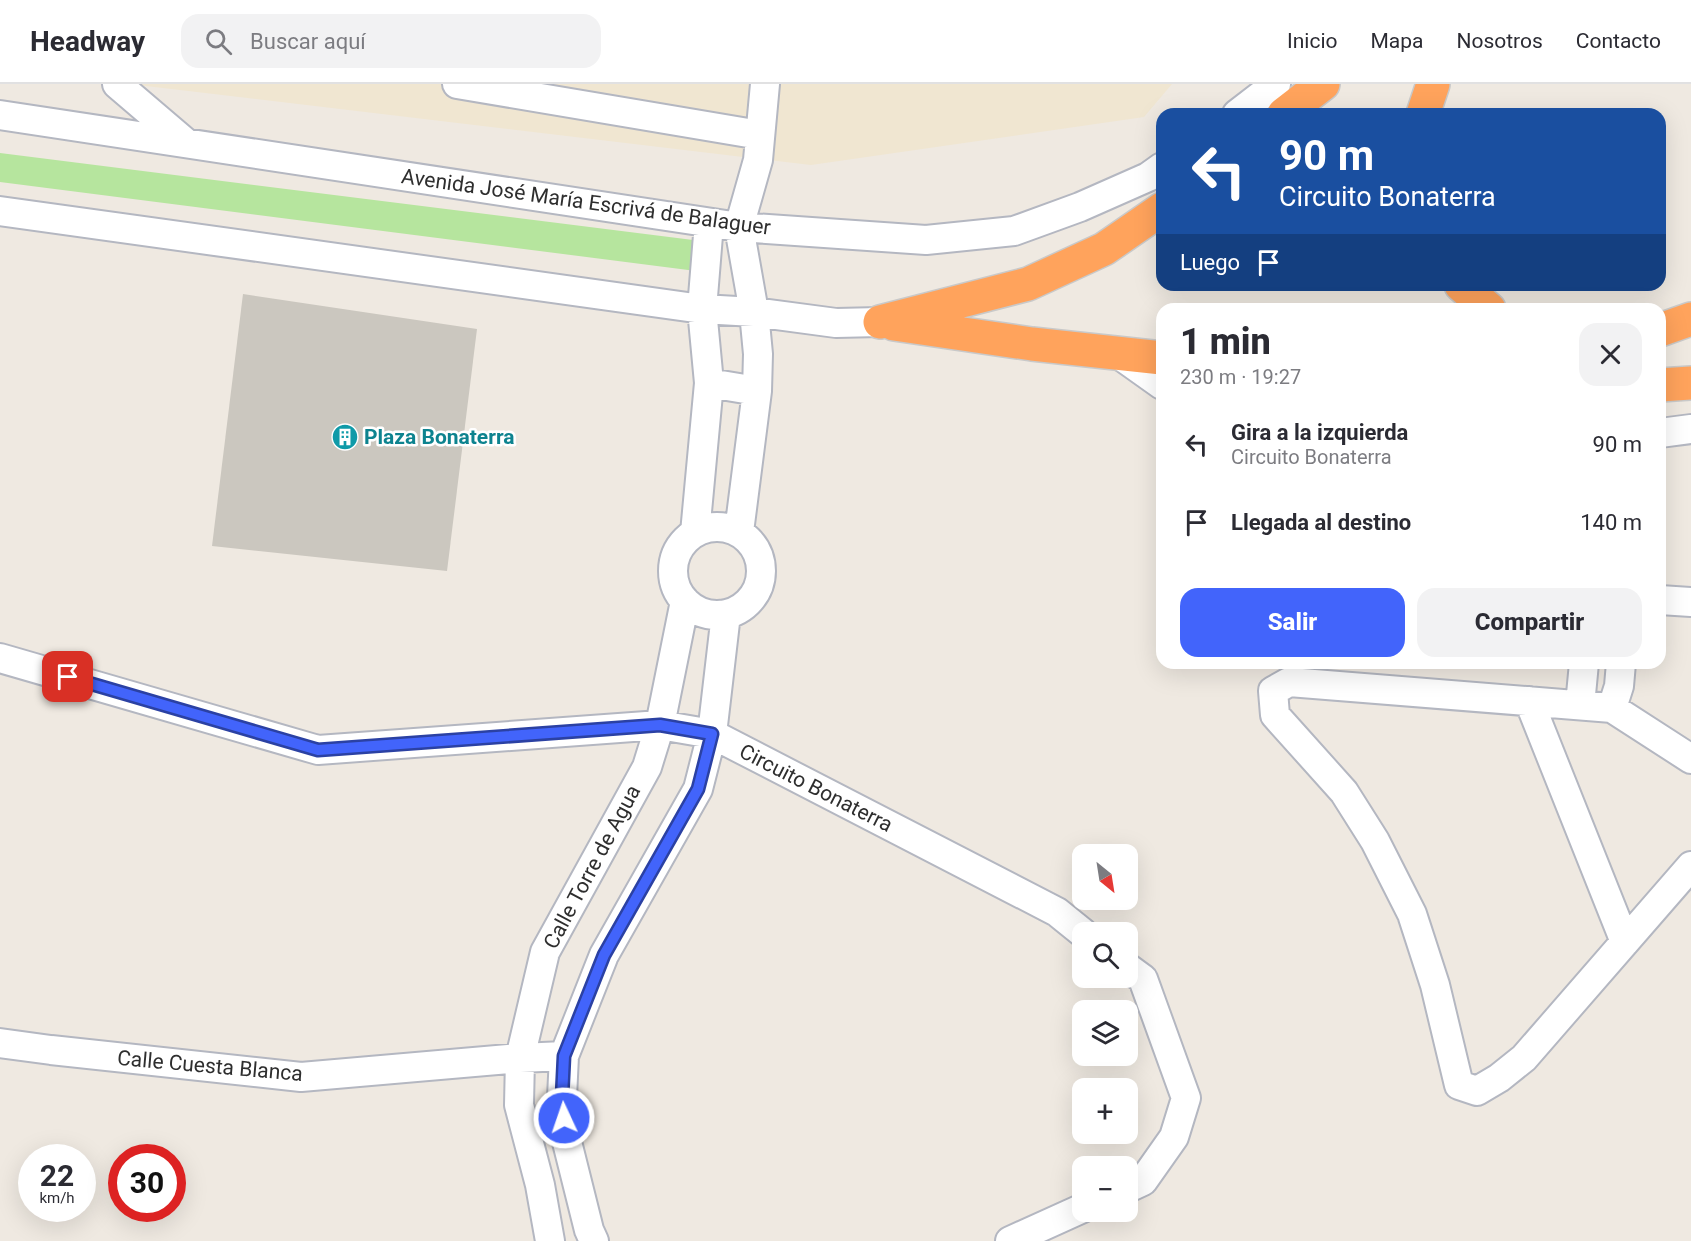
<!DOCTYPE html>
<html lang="es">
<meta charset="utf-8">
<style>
:root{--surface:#fff;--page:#f2f2f3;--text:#2b2b33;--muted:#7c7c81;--line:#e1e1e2;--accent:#4264fb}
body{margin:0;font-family:Roboto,sans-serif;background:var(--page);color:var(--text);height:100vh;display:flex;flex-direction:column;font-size:22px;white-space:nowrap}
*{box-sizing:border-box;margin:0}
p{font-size:20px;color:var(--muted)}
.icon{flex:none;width:33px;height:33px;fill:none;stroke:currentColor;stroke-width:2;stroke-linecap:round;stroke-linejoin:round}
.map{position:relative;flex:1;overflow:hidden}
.drawer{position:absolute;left:1156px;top:219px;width:510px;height:366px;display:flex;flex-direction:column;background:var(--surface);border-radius:18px;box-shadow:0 6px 24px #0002}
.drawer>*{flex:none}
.guide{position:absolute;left:1156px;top:24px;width:510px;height:183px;border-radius:18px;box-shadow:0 6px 24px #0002;background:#1a4fa0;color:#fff;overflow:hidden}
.needle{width:39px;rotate:150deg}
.controls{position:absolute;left:1072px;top:760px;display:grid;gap:12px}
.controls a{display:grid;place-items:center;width:66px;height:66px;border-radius:12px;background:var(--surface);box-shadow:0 6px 24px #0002;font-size:30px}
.speed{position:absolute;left:18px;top:1060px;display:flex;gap:12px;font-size:30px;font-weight:700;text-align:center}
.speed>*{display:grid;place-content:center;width:78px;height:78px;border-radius:50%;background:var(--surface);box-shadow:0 6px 24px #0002;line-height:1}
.speed small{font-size:15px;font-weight:400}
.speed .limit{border:9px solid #d22;background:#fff;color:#111}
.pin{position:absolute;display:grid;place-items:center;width:51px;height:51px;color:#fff;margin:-26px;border-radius:12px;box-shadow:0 3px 9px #0006}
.me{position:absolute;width:66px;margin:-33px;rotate:357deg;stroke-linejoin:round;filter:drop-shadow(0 0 4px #0008)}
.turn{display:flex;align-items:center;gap:21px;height:126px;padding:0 24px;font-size:27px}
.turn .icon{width:78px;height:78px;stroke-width:2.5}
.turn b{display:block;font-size:42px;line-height:51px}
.then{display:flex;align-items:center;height:57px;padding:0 24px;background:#0003;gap:12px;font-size:22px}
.round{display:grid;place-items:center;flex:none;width:63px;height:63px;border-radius:18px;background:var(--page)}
.headline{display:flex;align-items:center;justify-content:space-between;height:102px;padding:0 24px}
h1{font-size:36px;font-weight:800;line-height:45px}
.cta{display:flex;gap:12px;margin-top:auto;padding:12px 24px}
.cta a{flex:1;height:69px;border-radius:18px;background:var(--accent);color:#fff;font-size:24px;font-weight:800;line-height:69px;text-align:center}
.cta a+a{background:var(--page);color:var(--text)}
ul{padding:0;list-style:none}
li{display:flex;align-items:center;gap:18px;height:78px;padding:0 24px}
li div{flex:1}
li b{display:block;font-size:22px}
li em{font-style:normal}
header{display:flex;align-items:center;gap:36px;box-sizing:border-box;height:84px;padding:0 30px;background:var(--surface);border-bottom:2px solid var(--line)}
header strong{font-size:28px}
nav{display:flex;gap:33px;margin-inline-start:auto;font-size:21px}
.search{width:420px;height:54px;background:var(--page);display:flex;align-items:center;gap:15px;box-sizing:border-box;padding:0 21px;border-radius:18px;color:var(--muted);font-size:22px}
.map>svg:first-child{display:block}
</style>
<header>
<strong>Headway</strong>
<div class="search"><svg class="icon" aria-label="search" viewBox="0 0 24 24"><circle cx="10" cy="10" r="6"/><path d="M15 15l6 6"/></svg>Buscar aquí</div>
<nav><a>Inicio</a><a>Mapa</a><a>Nosotros</a><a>Contacto</a></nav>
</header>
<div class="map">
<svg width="1691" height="1157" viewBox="0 0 1691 1157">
<rect width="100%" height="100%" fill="#efe9e1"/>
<!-- education -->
<path fill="#f0e6d1" d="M129,0h1043l-28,33 -333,48z"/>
<!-- green -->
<path fill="#b6e59e" d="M0,69l701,88 -5,30 -696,-89z"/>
<!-- building -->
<path fill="#cbc7bf" d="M243,210l234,35 -30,242 -235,-25z"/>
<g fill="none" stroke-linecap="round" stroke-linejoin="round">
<defs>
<path id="minor" d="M117,0l69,59
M457,0l303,51
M1237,30l39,-30
M0,31l739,112 187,13 88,-9 66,-24 68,-30 14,-10
M0,127l702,98 52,3 82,11 44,-1
M1117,269l45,32
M709,299l48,8
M1660,349l31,-4
M673 487a44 44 0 1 1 88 0a44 44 0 1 1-88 0Z
M739,448l18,-141 1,-37 -4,-42 -15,-85 19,-67 7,-76
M695,449l14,-150 -7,-74 7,-86
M1660,516l31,2
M0,574l318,92 342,-25 52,9 345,178 26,21
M1529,617l96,241
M1580,621l4,-42
M1612,624l7,-22 2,-23
M1691,675l-79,-51 -323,-26 -16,9 2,24 69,77 31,49 37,73 23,71 24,100 18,6 22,-13 25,-20 167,-192
M1128,884l15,11 43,119 -12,39 -31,44 -15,7
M0,959l51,7 250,27 219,-19 44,-2
M550,1157l-10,-56 -21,-80 1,-47 25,-106 102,-185 13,-42 25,-124
M594,1157l-5,-11 -23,-92 -4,-41 2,-41 40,-101 94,-166 14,-55 14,-120
M1010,1157l73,-33"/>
<path id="highway" d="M1284,30l39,-30
M1423,30l10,-30
M1461,201l28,24
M880,238l148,-38 76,-35 58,-40
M894,240l138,20 130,14
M1660,246l31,-11
M1660,301l31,-2"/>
</defs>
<!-- minor casing -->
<use href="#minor" stroke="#b4b7c1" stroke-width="32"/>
<!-- highway casing -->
<use href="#highway" stroke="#c9c9c9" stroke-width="36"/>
<!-- minor -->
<use href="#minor" stroke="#fff" stroke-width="28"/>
<!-- highway -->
<use href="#highway" stroke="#ffa35c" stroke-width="33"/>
</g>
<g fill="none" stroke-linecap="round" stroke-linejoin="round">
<defs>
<path id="route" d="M68,593l250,73 342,-25 52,9 -14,55 -94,166 -40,101 -2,41 2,21"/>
</defs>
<!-- route casing -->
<use href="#route" stroke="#2b41a3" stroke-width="15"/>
<!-- route -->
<use href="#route" stroke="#4264fb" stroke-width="10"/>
</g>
<!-- icons -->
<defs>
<symbol id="building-disc" viewBox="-11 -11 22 22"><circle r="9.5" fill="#0f9aa8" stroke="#fff"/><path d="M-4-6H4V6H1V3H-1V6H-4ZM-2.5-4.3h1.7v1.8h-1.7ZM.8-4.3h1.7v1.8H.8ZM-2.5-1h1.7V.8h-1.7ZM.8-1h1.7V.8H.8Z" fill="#fff"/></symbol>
</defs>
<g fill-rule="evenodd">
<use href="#building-disc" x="330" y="338" width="30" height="30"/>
</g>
<g text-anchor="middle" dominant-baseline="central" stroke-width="5" stroke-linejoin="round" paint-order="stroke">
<!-- street labels -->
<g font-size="21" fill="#2e2e2e" stroke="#fff">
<text transform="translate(586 118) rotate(8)">Avenida José María Escrivá de Balaguer</text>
<text transform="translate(816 704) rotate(27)">Circuito Bonaterra</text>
<text transform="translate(592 783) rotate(-62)">Calle Torre de Agua</text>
<text transform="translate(210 982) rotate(5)">Calle Cuesta Blanca</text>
</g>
<!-- culture labels -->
<g font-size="21" font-weight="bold" fill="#0d838f" stroke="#fff" text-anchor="start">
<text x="364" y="353">Plaza Bonaterra</text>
</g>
</g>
</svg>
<div class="controls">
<a><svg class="needle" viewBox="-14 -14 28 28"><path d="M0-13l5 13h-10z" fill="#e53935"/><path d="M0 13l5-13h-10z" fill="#7c7c81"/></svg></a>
<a><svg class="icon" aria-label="search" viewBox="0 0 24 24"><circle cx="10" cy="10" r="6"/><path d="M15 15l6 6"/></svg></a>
<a><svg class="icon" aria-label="layers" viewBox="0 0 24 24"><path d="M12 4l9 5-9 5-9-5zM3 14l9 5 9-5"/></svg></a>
<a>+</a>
<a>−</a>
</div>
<div class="speed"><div>22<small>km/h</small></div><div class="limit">30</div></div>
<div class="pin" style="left:68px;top:593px;background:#d93025"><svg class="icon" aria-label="arrive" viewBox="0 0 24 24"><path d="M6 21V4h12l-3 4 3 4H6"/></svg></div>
<svg class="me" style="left:564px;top:1034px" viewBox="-20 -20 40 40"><circle r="17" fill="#4264fb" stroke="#fff" stroke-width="3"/><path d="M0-11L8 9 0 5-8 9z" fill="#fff"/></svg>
<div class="guide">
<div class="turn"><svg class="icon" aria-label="left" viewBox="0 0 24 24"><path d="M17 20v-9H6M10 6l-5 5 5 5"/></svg><div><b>90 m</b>Circuito Bonaterra</div></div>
<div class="then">Luego<svg class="icon" aria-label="arrive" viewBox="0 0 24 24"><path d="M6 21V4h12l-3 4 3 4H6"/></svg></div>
</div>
<section class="drawer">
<div class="headline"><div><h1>1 min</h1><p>230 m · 19:27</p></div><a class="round"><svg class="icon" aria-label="close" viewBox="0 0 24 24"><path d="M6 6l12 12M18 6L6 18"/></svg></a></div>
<ul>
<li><svg class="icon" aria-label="left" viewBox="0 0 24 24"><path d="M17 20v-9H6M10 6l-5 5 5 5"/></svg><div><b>Gira a la izquierda</b><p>Circuito Bonaterra</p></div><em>90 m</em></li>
<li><svg class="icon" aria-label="arrive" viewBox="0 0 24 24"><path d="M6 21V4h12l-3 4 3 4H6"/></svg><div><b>Llegada al destino</b></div><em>140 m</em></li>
</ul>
<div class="cta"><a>Salir</a><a>Compartir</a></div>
</section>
</div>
